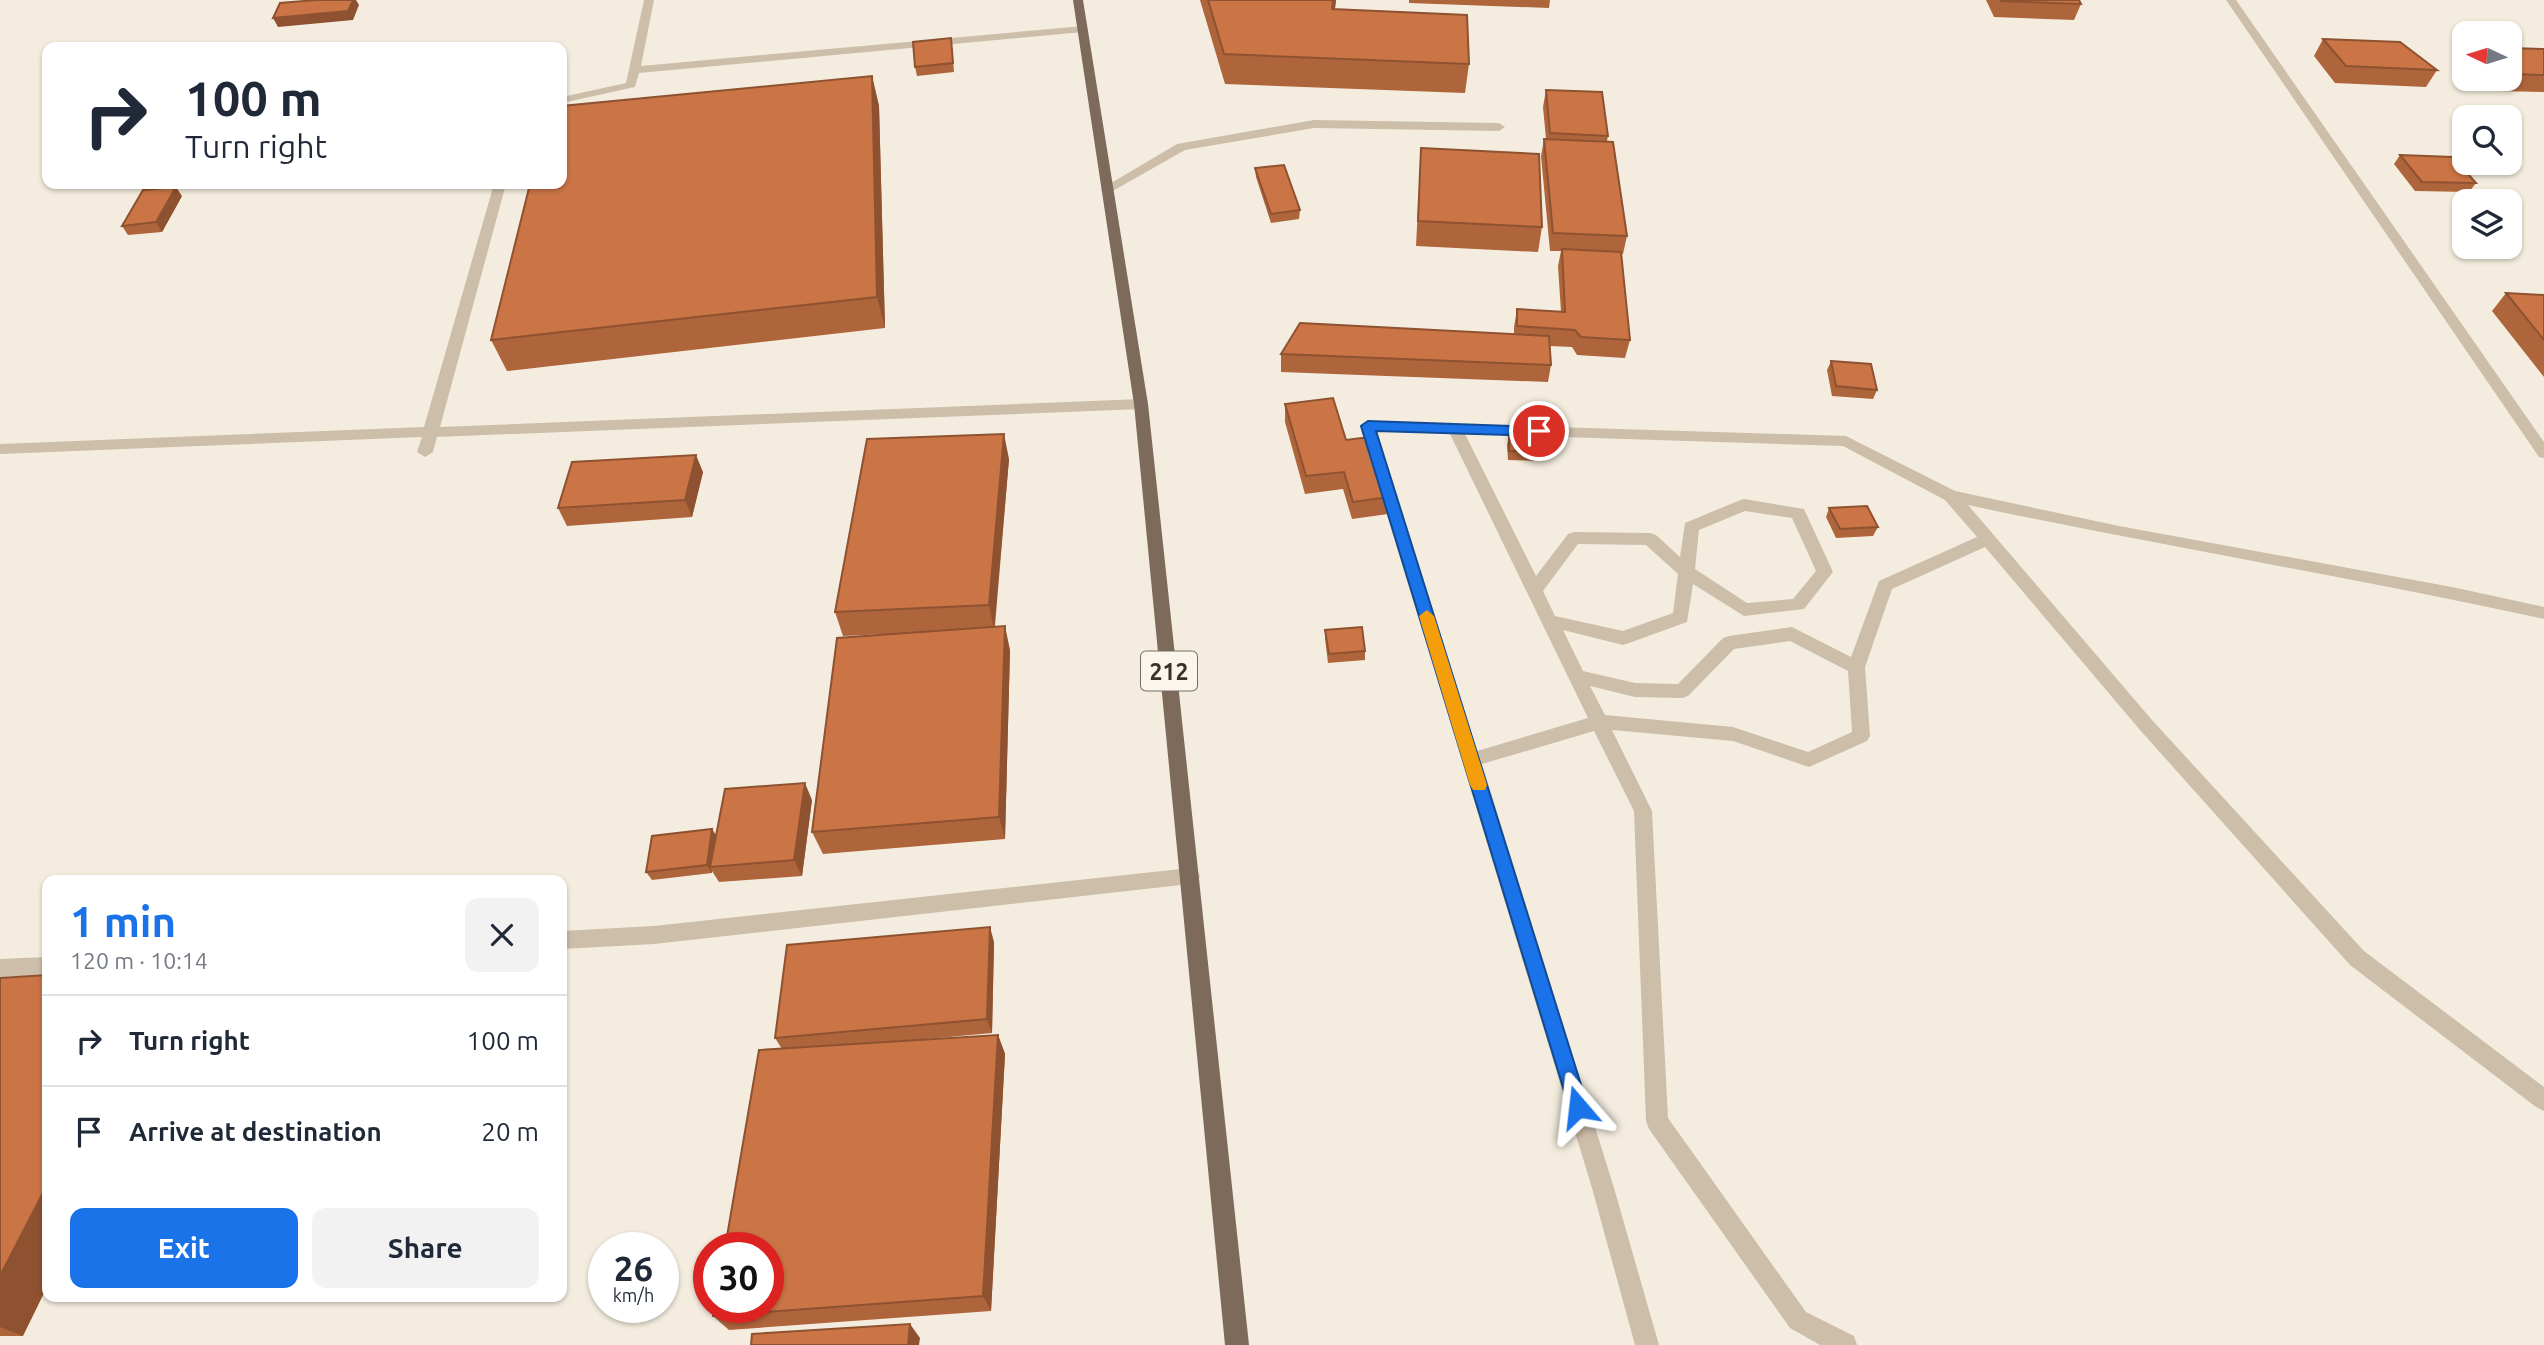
<!DOCTYPE html>
<meta charset="utf-8">
<style>
:root{--surface:#fff;--page:#f2f2f3;--text:#1f2937;--muted:#747a83;--line:#e0e1e3;--accent:#1a73e8}
body{margin:0;font-family:Ubuntu,sans-serif;background:var(--page);color:var(--text);height:100vh;display:flex;flex-direction:column;font-size:26px;white-space:nowrap}
*{box-sizing:border-box;margin:0}
p{font-size:23px;color:var(--muted)}
.icon{flex:none;width:38px;height:38px;fill:none;stroke:currentColor;stroke-width:2;stroke-linecap:round;stroke-linejoin:round}
.map{position:relative;flex:1;overflow:hidden}
.details{position:absolute;left:42px;top:875px;width:525px;height:427px;display:flex;flex-direction:column;background:var(--surface);border-radius:14px;box-shadow:0 2px 5px #0004}
.details>*{flex:none}
.guide{position:absolute;left:42px;top:42px;width:525px;height:147px;border-radius:14px;box-shadow:0 2px 5px #0004;background:#fff;color:var(--text);overflow:hidden}
.needle{width:46px;rotate:274deg}
.tools{position:absolute;left:2452px;top:21px;display:grid;gap:14px}
.tools a{display:grid;place-items:center;width:70px;height:70px;border-radius:14px;background:var(--surface);box-shadow:0 2px 5px #0004;font-size:35px}
.speed{position:absolute;left:588px;top:1232px;display:flex;gap:14px;font-size:35px;font-weight:700;text-align:center}
.speed>*{display:grid;place-content:center;width:91px;height:91px;border-radius:50%;background:var(--surface);box-shadow:0 2px 5px #0004;line-height:1}
.speed small{font-size:18px;font-weight:400}
.speed .limit{border:10px solid #d22;background:#fff;color:#111}
.pin{position:absolute;display:grid;place-items:center;width:60px;height:60px;color:#fff;margin:-30px;border:4px solid #fff;border-radius:50%;box-shadow:0 2px 7px #0007}
.me{position:absolute;width:77px;margin:-38px;rotate:343deg;stroke-linejoin:round;filter:drop-shadow(0 0 5px #0008)}
.turn{display:flex;align-items:center;gap:24px;height:147px;padding:0 28px;font-size:32px}
.turn .icon{width:91px;height:91px;stroke-width:2.5}
.turn b{display:block;font-size:49px;line-height:60px}
.round{display:grid;place-items:center;flex:none;width:74px;height:74px;border-radius:14px;background:var(--page)}
.headline{display:flex;align-items:center;justify-content:space-between;height:119px;padding:0 28px}
h1{font-size:42px;font-weight:600;line-height:52px;color:var(--accent)}
.primary-button{display:flex;gap:14px;margin-top:auto;padding:14px 28px}
.primary-button a{flex:1;height:80px;border-radius:14px;background:var(--accent);color:#fff;font-size:28px;font-weight:600;line-height:80px;text-align:center}
.primary-button a+a{background:var(--page);color:var(--text)}
ul{padding:0;list-style:none}
li{display:flex;align-items:center;gap:21px;height:91px;padding:0 28px;border-top:2px solid var(--line)}
li div{flex:1}
li b{display:block;font-size:26px}
li em{font-style:normal}
.map>svg:first-child{display:block}
</style>
<div class="map">
<svg width="2544" height="1345" viewBox="0 0 2544 1345">
<rect width="100%" height="100%" fill="#f4eddf"/>
<g fill="none" stroke-linecap="round" stroke-linejoin="round">
<!-- street -->
<path fill="#cdbeaa" fill-rule="evenodd" d="M644,0h10l-13,66 442,-40 6,3 -6,3 -444,41 -4,14 -73,16v-6l64,-14z
M2226,0h10l308,442v16l-5,-1z
M1314,120l185,3 6,4 -6,4 -185,-3 -129,22 -74,42h-8l-2,-3 76,-45z
M494,184h12l-66,243 701,-28 7,5 -7,5 -704,28 -4,15 -8,5 -8,-5 5,-15 -422,17v-10l424,-17z
M1368,421l478,15 109,55 164,35 333,61 92,20v12c-191,-42 -385,-73 -576,-114l184,215 212,231 180,136v24l-8,-4 -186,-142 -210,-235 -155,-183 -93,42 -27,78 5,69 -3,5 -58,26 -76,-26 -121,-11 40,81 16,307 138,194 48,24 3,9h-37l-30,-17 -141,-199 -3,-8 -12,-310 -40,-80 -112,33 132,424 45,157h-24l-43,-157 -232,-762zM1377,431l73,3 138,284 -111,33zM1465,434l378,12 102,54 32,37 -98,44 -28,76 -59,-30 -63,9 -6,2 -45,46 -43,-1 -52,-12 -20,-41 60,15 6,-2 58,-21 6,-38 51,32 60,-7 29,-37 -29,-63 -60,-10 -6,2 -53,22 -5,34 -24,-22 -6,-2 -76,-1 -6,2 -32,42zM1745,511l47,7 24,53 -23,28 -46,4 -52,-34 4,-39zM1578,544l68,1 32,29 -5,39 -50,18 -68,-15 -12,-25zM1790,641l58,30 4,61 -44,20 -75,-25 -128,-12 -15,-29 45,11 47,1 6,-2 46,-47z
M1190,868l7,2 3,6 -3,6 -7,2 -536,60 -92,5v-18l92,-5z
M47,957v18l-47,2v-18z"/>
<!-- primary -->
<path fill="#7d6a5a" fill-rule="evenodd" d="M1073,0h10l65,404 101,941h-24l-91,-941z"/>
</g>
<!-- wall -->
<path fill="#af653c" d="M1200,0h136l-1,9 134,55 -4,29 -240,-9z
M1409,0h141l-1,8 -140,-5z
M1986,0h93l2,4 -7,16 -80,-3z
M2323,39l114,31 -11,17 -91,-4 -21,-27z
M952,47l2,25 -37,4 -2,-9z
M2511,48l33,1v43l-45,-1 -11,-12h22v-28z
M872,76l7,30 6,222 -378,43 -16,-31z
M1546,90l62,46 -1,5 20,95 -4,18h-2l9,86 -5,18 -48,-3 -5,-8 -22,-1 1,19 -3,17 -267,-10v-18l233,-20v-7l3,-18 44,3 -3,-46 3,-15h-11l-9,-95 3,-17h2l-3,-32z
M1421,148l121,79 -4,25 -122,-6z
M2400,155l76,28 -7,9 -54,-1 -21,-27z
M1255,168l45,42 -1,9 -28,4 -15,-46z
M182,196l-20,36 -34,3 -6,-9z
M2506,293l38,2v82l-52,-66z
M1831,361l46,29 -4,9 -41,-3 -5,-26z
M1285,404l61,36 43,57 -1,17 -36,5 -9,-30 -38,5 -20,-72z
M1509,436l29,16 -1,9 -29,-1 -1,-15z
M1009,459l-14,167 15,24 -5,189 -182,15 -11,-22 73,-198 -42,2 -8,-24z
M703,472l-11,45 -125,9 -9,-18z
M1829,508l49,19 -5,9 -37,2 -10,-21z
M1325,630l40,21v9l-37,3 -3,-25z
M812,800l-10,76 -83,6 -7,-11v2l-60,7 -6,-8 66,-43 4,7z
M994,942l-2,91 -97,9 103,-7 7,19 -14,257 -262,19 -16,-14 69,-267 -7,-11z
M0,978l23,358h-23z"/>
<!-- shaded-wall -->
<path fill="#8e5231" d="M353,0h3l3,5 -6,15 -75,7 -5,-9z
M1333,0h3l-5,38 1,-29z
M872,76l7,30 6,222 -8,-31z
M176,187l6,9 -20,36 -6,-10z
M1004,434l5,25 -15,171 -5,-25z
M696,455l7,17 -11,45 -7,-17z
M1005,626l5,24 -5,189 -6,-22z
M805,783l7,17 -10,76 -8,-16z
M712,829l5,8 -7,30 2,4v2l-5,-8z
M990,927l4,15 -2,91 -5,-14z
M998,1035l7,19 -14,257 -8,-15z
M47,1185v102l-24,49 -23,-9v-51z
M910,1324l10,14 -1,7h-11z"/>
<!-- building -->
<path fill="#cb7546" stroke="#8e5231" stroke-width="2" d="M316,0h37l-5,11 -75,7 7,-15z
M1208,0h125l-1,9 135,6 2,49 -245,-10z
M2001,0h78l2,4 -80,-3z
M951,38l2,25 -38,4 -2,-25z
M2323,39l77,3 37,28 -91,-4z
M2511,48l33,1v26l-33,-1 -1,-2v-15h6z
M872,76l5,221 -386,43 39,-156h32v-78z
M1546,90l56,2 6,44 -58,-3z
M1544,139l69,3 14,94 -74,-3z
M1421,148l118,6 3,73 -124,-6z
M2400,155l53,2 23,26 -54,-1z
M1284,165l16,45 -29,4 -16,-46z
M176,187l-20,35 -34,4 21,-36z
M1562,249l59,3 9,88 -49,-3 -6,-7 -58,-4v-17l48,3z
M2506,293l38,2v45z
M1300,323l249,13 2,29 -270,-11z
M1831,361l40,3 6,26 -41,-4z
M1333,398l13,42 23,-3 20,60 -36,5 -9,-30 -38,4 -21,-72z
M1004,434l-15,171 -154,7 32,-173z
M1509,436l28,1 1,15 -29,-1z
M696,455l-11,45 -127,8 14,-46z
M1867,506l11,21 -38,2 -11,-21z
M1005,626l-6,191 -187,15 25,-194z
M1362,627l3,24 -36,3 -4,-24z
M805,783l-11,77 -84,7 15,-78z
M712,829l-5,36 -61,7 6,-36z
M990,927l-3,92 -212,19 12,-93z
M47,975v210l-47,91v-298z
M998,1035l-15,261 -270,20 1,-9h54v-59h-43l34,-198z
M910,1324l-2,21h-157l1,-11z"/>
<!-- route -->
<path fill="#1a73e8" stroke="#114b97" stroke-width="2" d="M1368,421l171,6 7,4 -7,5 -163,-5 212,676 -2,7 -8,3 -7,-3 -2,-7 -208,-681z"/>
<!-- slow -->
<path fill="#f59e0b" d="M1427,610l7,6 53,169 -2,5h-12l-3,-5 -51,-169z"/>
<g text-anchor="middle" dominant-baseline="central" stroke-width="5" stroke-linejoin="round" paint-order="stroke">
<!-- shield labels -->
<rect fill="#fbf6ec" stroke="#756c64" stroke-width="2" x="1141" y="651.5" width="56" height="39" rx="5"/>
<g font-size="23" font-weight="bold" fill="#3b312a">
<text x="1169" y="671">212</text>
</g>
</g>
</svg>
<div class="tools">
<a><svg class="needle" viewBox="-14 -14 28 28"><path d="M0-13l5 13h-10z" fill="#e53935"/><path d="M0 13l5-13h-10z" fill="#747a83"/></svg></a>
<a><svg class="icon" aria-label="search" viewBox="0 0 24 24"><circle cx="10" cy="10" r="6"/><path d="M15 15l6 6"/></svg></a>
<a><svg class="icon" aria-label="layers" viewBox="0 0 24 24"><path d="M12 4l9 5-9 5-9-5zM3 14l9 5 9-5"/></svg></a>
</div>
<div class="speed"><div>26<small>km/h</small></div><div class="limit">30</div></div>
<div class="pin" style="left:1539px;top:431px;background:#d93025"><svg class="icon" aria-label="arrive" viewBox="0 0 24 24"><path d="M6 21V4h12l-3 4 3 4H6"/></svg></div>
<svg class="me" style="left:1578px;top:1107px" viewBox="-20 -20 40 40"><path d="M0-17L14 15 0 8-14 15z" fill="#1a73e8" stroke="#fff" stroke-width="4"/></svg>
<div class="guide">
<div class="turn"><svg class="icon" aria-label="right" viewBox="0 0 24 24"><path d="M7 20v-9h11M14 6l5 5-5 5"/></svg><div><b>100 m</b>Turn right</div></div>
</div>
<section class="details">
<div class="headline"><div><h1>1 min</h1><p>120 m · 10:14</p></div><a class="round"><svg class="icon" aria-label="close" viewBox="0 0 24 24"><path d="M6 6l12 12M18 6L6 18"/></svg></a></div>
<ul>
<li><svg class="icon" aria-label="right" viewBox="0 0 24 24"><path d="M7 20v-9h11M14 6l5 5-5 5"/></svg><div><b>Turn right</b></div><em>100 m</em></li>
<li><svg class="icon" aria-label="arrive" viewBox="0 0 24 24"><path d="M6 21V4h12l-3 4 3 4H6"/></svg><div><b>Arrive at destination</b></div><em>20 m</em></li>
</ul>
<div class="primary-button"><a>Exit</a><a>Share</a></div>
</section>
</div>
